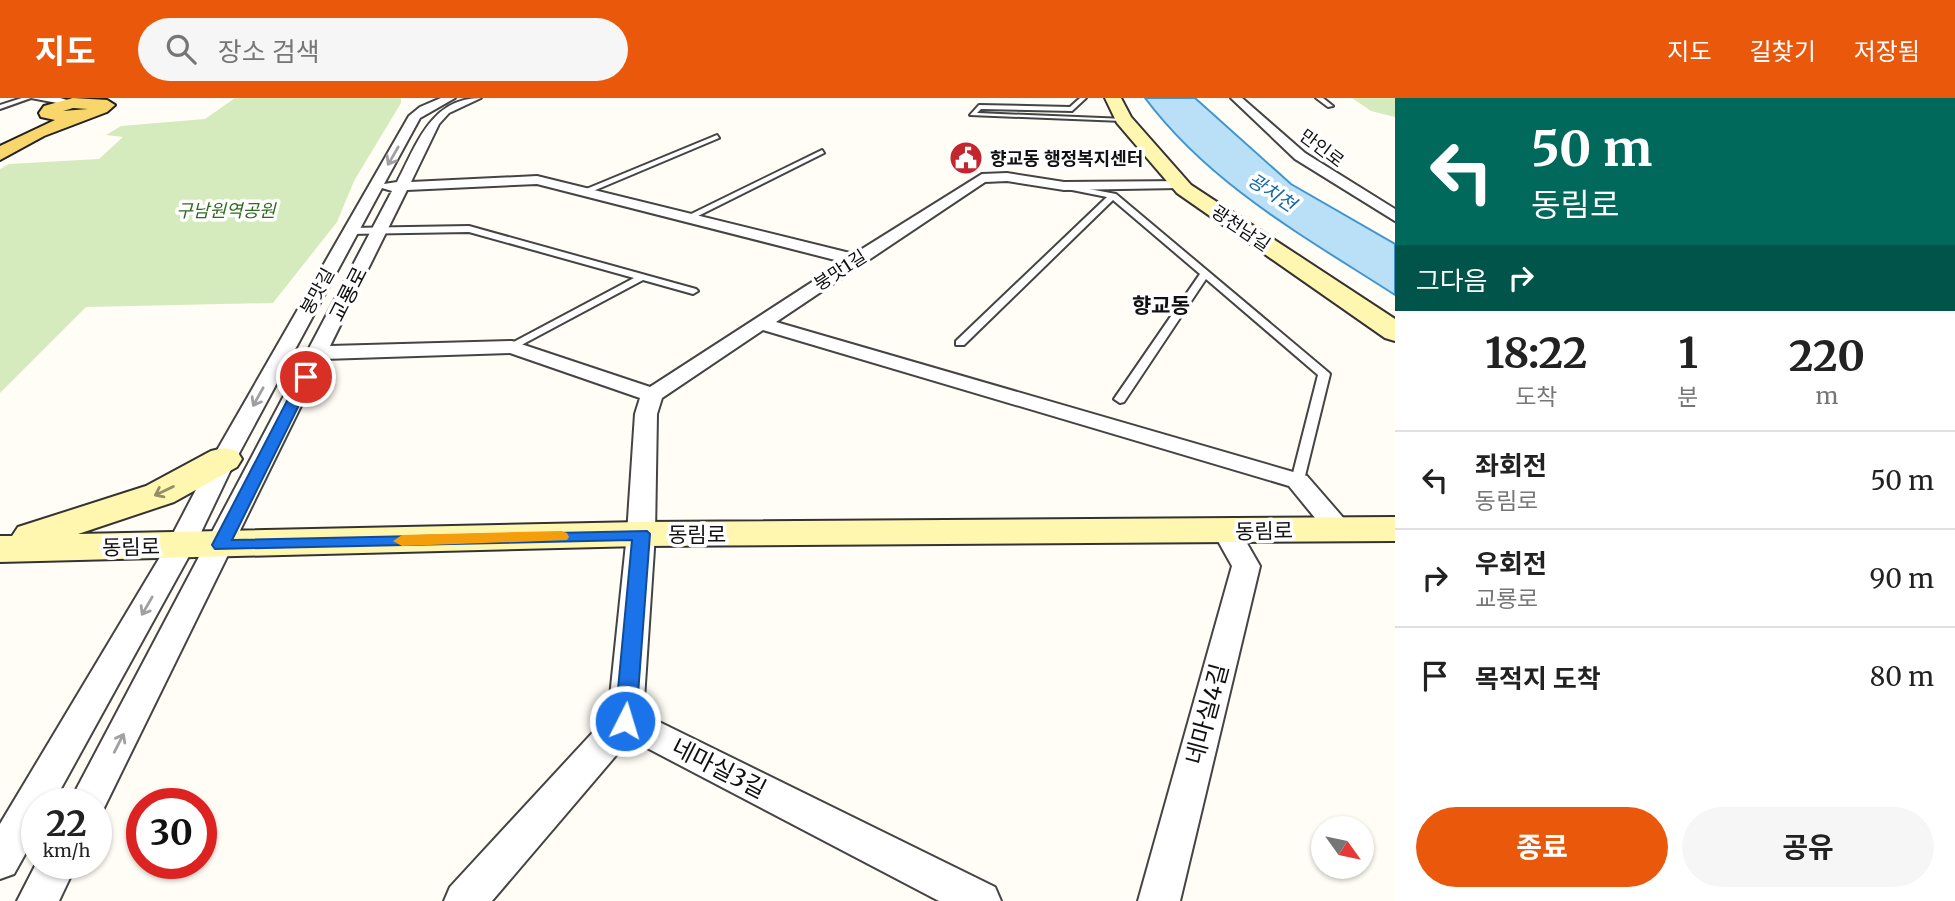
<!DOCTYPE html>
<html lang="ko">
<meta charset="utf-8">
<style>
:root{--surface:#fff;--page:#f6f6f6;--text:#222;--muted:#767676;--line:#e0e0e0;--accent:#ea580c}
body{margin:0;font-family:Merriweather,"Noto Sans KR",serif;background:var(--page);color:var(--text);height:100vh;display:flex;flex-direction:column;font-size:26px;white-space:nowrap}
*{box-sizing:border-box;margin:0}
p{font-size:23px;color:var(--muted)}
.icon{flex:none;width:38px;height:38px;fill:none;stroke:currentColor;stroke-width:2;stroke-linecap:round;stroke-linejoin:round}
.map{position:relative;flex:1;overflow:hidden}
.details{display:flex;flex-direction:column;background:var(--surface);width:560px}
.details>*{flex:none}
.banner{background:#00695c;color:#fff;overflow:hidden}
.needle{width:46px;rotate:123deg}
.buttons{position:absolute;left:1311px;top:718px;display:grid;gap:14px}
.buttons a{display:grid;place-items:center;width:63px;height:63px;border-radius:50%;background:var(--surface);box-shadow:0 2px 5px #0004;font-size:35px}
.speed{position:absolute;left:21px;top:690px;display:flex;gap:14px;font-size:35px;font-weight:700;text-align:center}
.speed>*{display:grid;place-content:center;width:91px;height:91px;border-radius:50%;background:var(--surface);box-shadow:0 2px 5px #0004;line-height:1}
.speed small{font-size:18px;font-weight:400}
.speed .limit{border:10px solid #d22;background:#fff;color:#111}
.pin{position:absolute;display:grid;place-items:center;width:60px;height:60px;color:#fff;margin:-30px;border:4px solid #fff;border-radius:50%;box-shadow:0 2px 7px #0007}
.me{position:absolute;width:77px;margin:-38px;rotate:5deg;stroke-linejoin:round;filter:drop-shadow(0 0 5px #0008)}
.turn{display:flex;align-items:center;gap:24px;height:147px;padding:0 21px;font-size:32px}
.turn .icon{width:91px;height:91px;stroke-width:2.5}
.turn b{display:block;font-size:49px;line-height:60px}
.then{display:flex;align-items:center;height:66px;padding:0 21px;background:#0003;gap:14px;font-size:26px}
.eta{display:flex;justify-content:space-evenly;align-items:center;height:119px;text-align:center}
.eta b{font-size:42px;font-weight:700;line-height:49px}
.action{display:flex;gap:14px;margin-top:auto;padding:14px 21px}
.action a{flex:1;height:80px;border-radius:42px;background:var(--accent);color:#fff;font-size:28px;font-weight:700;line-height:80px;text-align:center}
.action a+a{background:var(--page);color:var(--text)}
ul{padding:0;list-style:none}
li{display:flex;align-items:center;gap:21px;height:98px;padding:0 21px;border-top:2px solid var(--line)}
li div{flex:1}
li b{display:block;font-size:26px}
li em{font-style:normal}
header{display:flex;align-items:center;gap:42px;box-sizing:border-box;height:98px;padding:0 35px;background:var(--accent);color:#fff}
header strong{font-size:33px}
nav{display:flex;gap:38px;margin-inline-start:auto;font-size:24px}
.search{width:490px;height:63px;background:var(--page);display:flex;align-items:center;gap:18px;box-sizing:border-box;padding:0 24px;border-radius:38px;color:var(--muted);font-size:26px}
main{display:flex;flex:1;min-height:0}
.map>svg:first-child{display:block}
</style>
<header>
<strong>지도</strong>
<div class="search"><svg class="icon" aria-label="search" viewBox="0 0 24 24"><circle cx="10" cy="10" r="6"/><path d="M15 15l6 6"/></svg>장소 검색</div>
<nav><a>지도</a><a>길찾기</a><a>저장됨</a></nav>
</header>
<main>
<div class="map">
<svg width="1395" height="803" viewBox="0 0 1395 803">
<rect width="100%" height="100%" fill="#fffdf5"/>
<!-- green -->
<path fill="#d5ebbd" d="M235,0h166v5l-47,78 -17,41 -64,81 -187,4 -86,86v-224l9,-5 90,-5 24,-22 -17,-2 15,-9 84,-7z
M1352,0h43v19l-24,-6z"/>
<!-- water -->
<path fill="#b9e0f7" stroke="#3f96cf" stroke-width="2" d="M1145,0h50l96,86 104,60v51c-90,-58 -185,-110 -250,-197z"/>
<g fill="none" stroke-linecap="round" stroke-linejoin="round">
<defs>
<path id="lane" d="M22,0h9l-31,11v-4z
M1080,0h6l-14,13 -91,-2 -4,4 149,6 -3,2 -153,-6 9,-10 91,2z
M1316,0h7l10,8 -5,1z
M717,37l2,3 -133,56 -7,-2z
M822,52l2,3 -134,67 -7,-2z
M1062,86l54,10 212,178 2,2 -27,110 -5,1 -7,-4 27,-106 -112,-96 -82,123 -4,1 -6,-4 86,-125 -87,-74 -149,145h-8v-4l151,-144 -45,-9z
M469,128l227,63 2,2 -5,3 -50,-14 -131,70 -4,-1v-4l126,-67 -165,-46 -120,2 -4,-3 4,-3z"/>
<path id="street" d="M31,0h29l18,5 -5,3z
M441,0h14l-35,20 -36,66 13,-2c20,-38 34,-84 84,-84l-32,15 -10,11 -28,58 126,-6 317,78 128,-80 25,-1 57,9 120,-1v6l-5,1 -115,2 -57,-9 -22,1 -209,140 531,154 46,53 -4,6 -10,2 -10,-2 -40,-49 -526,-156 -101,68 -5,16 -2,120 -12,180 352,173 6,14h-62l-309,-162 -138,162h-48l6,-14 158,-171 19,-182 8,-120 5,-16 -130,-45 -186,6 -223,455 -5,2v-13h-27l323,-612 -10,-3 -146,271 -42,88 -141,256h-16v30l-23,41 -14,5v-55l166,-277 46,-88 197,-343 11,-9zM537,86l306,78 -193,125 -138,-46 -182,5 77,-156z
M1231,0h11l63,55 90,56v12l-100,-62z
M1227,426l10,2 23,40 -80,335h-42l94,-335 -19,-34 4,-6z
M37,764l40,1 -18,38h-42z"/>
<path id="secondary" d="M1105,0h16l10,19 60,68 204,134v22l-10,-3 -208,-145 -60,-70z
M224,350l13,3 5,8 -5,8 -63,35 -96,32 563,-12 754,-5v24l-754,5 -641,16v-26h12l6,-9 128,-41 65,-35z"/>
<path id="primary" d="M73,0l34,2 8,5 -8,7 -63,24 -44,24v-14l55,-26 -14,-3 -2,-4 5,-7zM73,10l15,1 -25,2z"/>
</defs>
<!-- lane casing -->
<use href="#lane" stroke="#444" stroke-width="4"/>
<!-- street casing -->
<use href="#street" stroke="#444" stroke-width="4"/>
<!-- secondary casing -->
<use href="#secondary" stroke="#333" stroke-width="4"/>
<!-- primary casing -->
<use href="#primary" stroke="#222" stroke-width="4"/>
<!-- lane -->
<use href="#lane" fill="#fff" fill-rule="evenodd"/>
<!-- street -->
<use href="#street" fill="#fff" fill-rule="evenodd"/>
<!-- secondary -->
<use href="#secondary" fill="#fff6b0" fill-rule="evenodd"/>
<!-- primary -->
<use href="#primary" fill="#f9d66b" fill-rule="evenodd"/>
</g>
<!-- one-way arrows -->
<defs><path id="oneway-shaft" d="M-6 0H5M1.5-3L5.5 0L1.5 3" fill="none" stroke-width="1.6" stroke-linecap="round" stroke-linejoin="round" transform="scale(1.75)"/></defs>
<g stroke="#a0a0a0">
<use href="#oneway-shaft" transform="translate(393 58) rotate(120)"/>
<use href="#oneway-shaft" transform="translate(258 299) rotate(119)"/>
<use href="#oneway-shaft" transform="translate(147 508) rotate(120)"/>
<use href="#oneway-shaft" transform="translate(119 645) rotate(-63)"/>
</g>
<use stroke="#948f68" href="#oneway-shaft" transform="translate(164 393) rotate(154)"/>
<!-- route -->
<path fill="#1a73e8" stroke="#114b97" stroke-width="2" d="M301,276l12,3 -81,163 415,-9 3,3 -14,187 -3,5h-15l-3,-5 17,-181 -417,9 -3,-4z"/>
<!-- slow -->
<path fill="#f59e0b" d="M561,433l6,2 2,4 -2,3 -165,6 -9,-5 9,-6z"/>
<!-- icons -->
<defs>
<symbol id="civic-disc" viewBox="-11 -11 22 22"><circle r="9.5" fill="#c4262e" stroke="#fff"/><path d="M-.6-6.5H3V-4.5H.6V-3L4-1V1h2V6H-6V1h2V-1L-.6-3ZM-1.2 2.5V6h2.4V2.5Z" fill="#fff"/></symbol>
</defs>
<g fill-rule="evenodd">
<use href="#civic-disc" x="947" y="41" width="38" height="38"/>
</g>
<g text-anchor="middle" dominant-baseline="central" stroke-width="7" stroke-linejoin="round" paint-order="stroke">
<!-- far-street labels -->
<g font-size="18" fill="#111" stroke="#fff">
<text transform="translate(1322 50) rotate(37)">만인로</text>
<text transform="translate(1241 130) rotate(34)">광천남길</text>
<text transform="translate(840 172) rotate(-33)">붕맛1길</text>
<text transform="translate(317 193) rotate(-61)">붕맛길</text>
</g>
<!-- far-poi labels -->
<g font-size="18" font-weight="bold" fill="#111" stroke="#fff" text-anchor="start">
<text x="990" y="60">향교동 행정복지센터</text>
</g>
<!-- far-park labels -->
<g font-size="18" font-style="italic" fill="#2f6b1f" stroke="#fff">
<text x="226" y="112">구남원역공원</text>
</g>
<!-- far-water labels -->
<g font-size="19" font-style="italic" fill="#1768a6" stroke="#fff">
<text transform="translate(1272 94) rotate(33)">광치천</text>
</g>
<!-- street labels -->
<g font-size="21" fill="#111" stroke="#fff">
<text transform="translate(348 196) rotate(-63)">교룡로</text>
<text transform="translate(1264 433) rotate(-1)">동림로</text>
<text x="697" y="436">동림로</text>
<text transform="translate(131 449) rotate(-1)">동림로</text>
</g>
<!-- far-quarter labels -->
<g font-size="21" font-weight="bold" fill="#111" stroke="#fff">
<text x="1161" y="207">향교동</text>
</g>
<!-- near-street labels -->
<g font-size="24" fill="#111" stroke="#fff">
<text transform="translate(1207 616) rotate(-75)">네마실4길</text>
<text transform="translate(719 670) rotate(27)">네마실3길</text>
</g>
</g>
</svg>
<div class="buttons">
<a><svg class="needle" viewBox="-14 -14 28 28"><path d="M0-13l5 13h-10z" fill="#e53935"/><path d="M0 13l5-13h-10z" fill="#767676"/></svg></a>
</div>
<div class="speed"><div>22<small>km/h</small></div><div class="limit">30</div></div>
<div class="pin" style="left:306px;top:279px;background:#d93025"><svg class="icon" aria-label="arrive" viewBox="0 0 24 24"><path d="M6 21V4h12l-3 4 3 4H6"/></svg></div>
<svg class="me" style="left:625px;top:623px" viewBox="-20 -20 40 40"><circle r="17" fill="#1a73e8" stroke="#fff" stroke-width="3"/><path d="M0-11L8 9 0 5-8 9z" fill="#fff"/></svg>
</div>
<section class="details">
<div class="banner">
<div class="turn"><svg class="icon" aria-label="left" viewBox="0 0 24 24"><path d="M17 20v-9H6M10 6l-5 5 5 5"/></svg><div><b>50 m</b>동림로</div></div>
<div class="then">그다음<svg class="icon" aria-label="right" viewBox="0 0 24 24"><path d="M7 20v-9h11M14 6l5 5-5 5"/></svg></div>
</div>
<div class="eta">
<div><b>18:22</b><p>도착</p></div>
<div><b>1</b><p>분</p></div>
<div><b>220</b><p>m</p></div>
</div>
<ul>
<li><svg class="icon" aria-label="left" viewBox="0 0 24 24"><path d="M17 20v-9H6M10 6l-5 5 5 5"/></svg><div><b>좌회전</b><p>동림로</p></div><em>50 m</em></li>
<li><svg class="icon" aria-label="right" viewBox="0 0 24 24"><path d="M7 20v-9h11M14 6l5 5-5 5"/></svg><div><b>우회전</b><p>교룡로</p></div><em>90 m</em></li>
<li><svg class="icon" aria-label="arrive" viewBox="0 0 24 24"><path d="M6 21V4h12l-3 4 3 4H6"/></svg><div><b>목적지 도착</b></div><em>80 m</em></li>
</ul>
<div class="action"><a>종료</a><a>공유</a></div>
</section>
</main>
